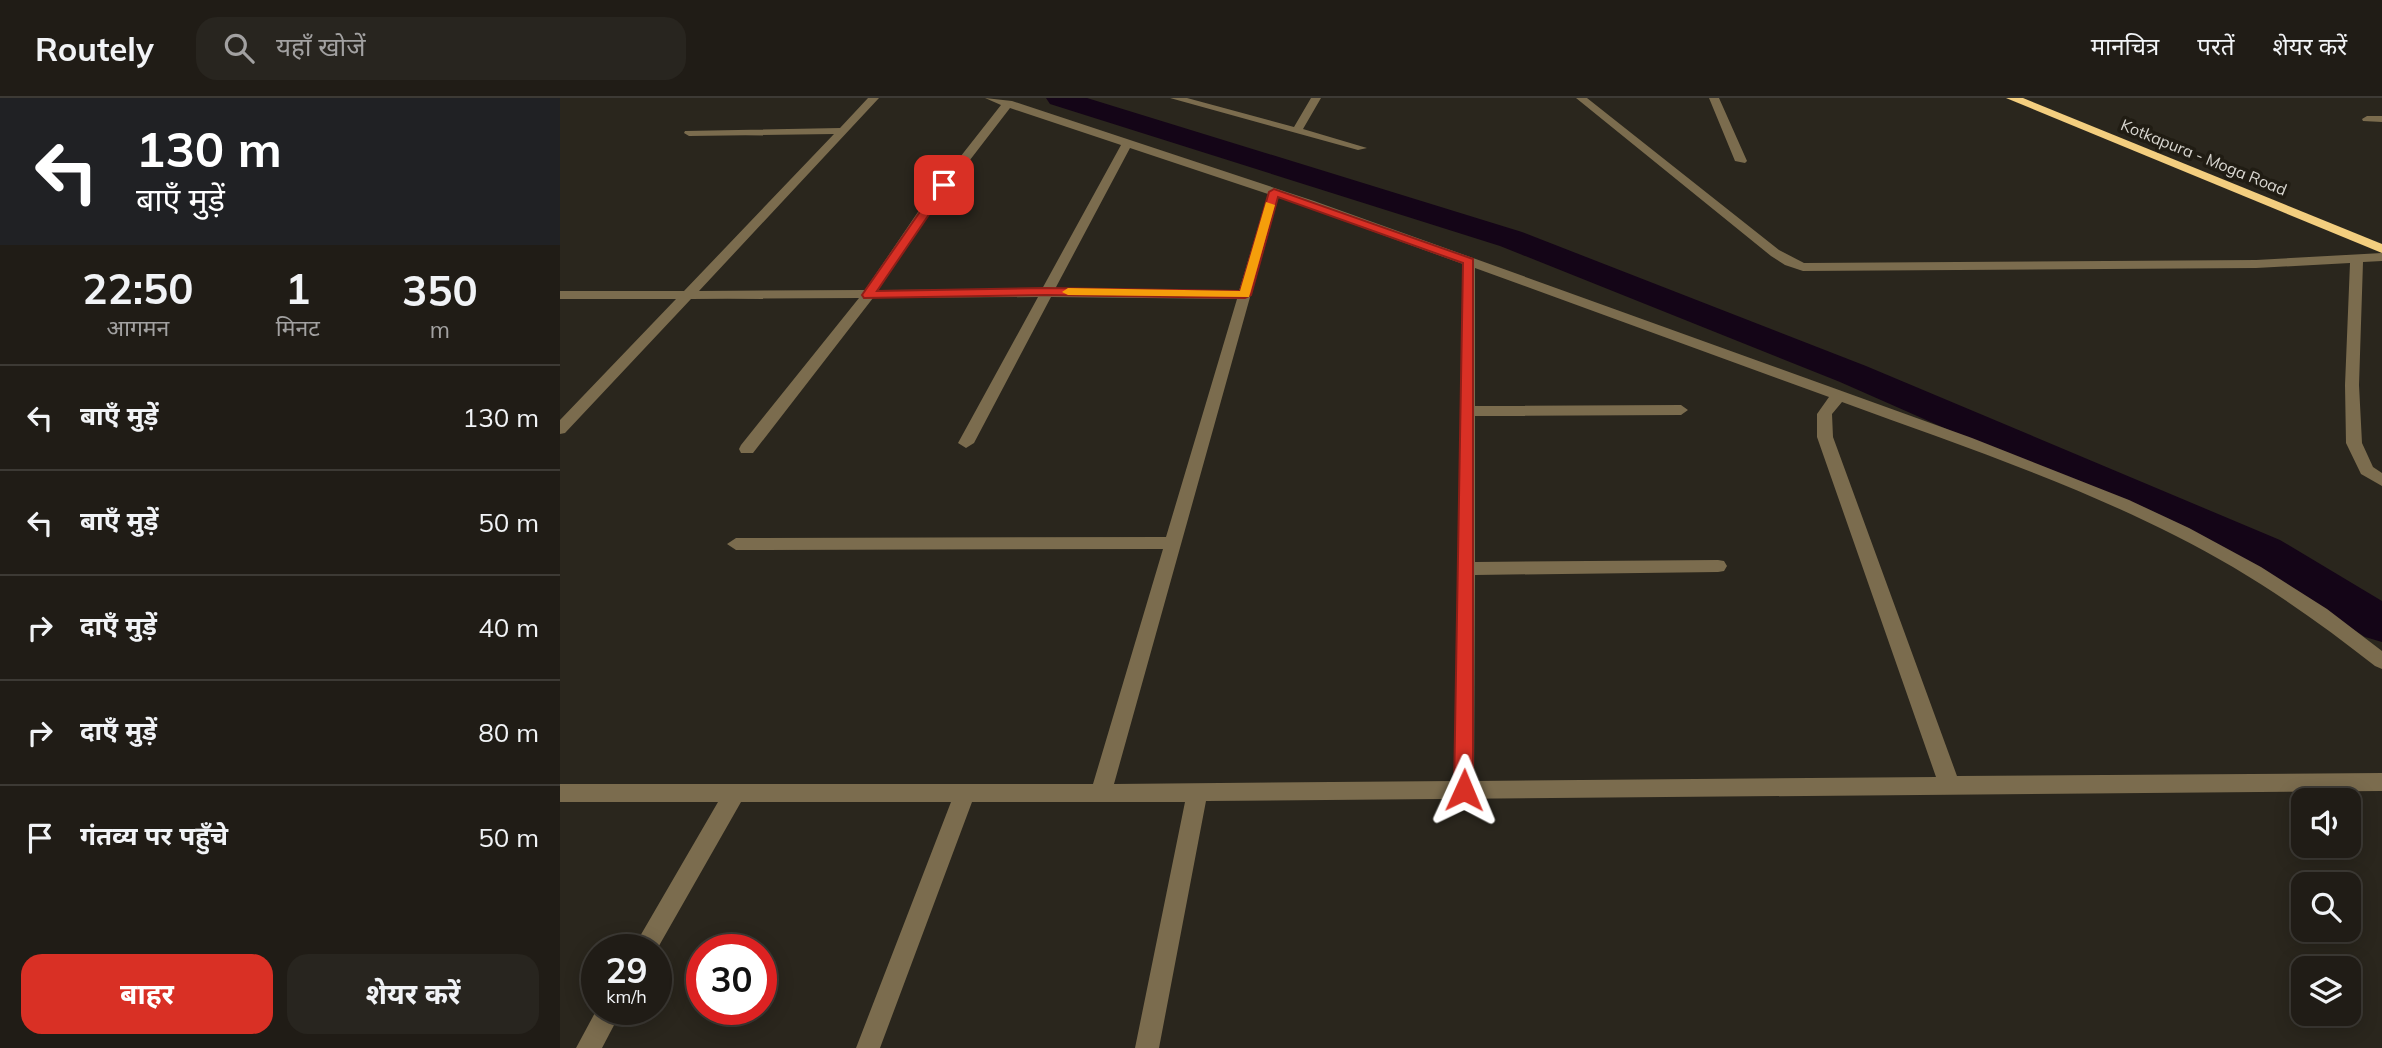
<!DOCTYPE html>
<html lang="hi">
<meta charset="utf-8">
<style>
:root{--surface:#201c16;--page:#28251f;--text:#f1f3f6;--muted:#a2a1a1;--line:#3d3a35;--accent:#d93025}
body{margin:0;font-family:Mulish,"Noto Sans Devanagari",sans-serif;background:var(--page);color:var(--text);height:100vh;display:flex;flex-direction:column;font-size:26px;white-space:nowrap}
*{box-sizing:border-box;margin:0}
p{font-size:23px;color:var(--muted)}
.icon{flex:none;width:38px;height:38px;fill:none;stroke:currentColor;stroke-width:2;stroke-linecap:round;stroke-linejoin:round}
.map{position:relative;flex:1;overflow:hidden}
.drawer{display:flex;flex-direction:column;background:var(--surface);width:560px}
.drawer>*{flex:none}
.top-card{background:#202124;color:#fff;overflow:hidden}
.controls{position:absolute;left:1731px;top:690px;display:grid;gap:14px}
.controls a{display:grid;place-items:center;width:70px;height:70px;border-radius:14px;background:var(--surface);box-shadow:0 4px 18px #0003,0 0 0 2px var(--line);font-size:35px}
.speed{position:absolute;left:21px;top:836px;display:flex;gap:14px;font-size:35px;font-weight:700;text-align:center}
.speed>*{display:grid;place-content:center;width:91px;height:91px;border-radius:50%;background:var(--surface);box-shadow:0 4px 18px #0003,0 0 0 2px var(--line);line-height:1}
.speed small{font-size:18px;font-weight:400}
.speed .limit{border:10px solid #d22;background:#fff;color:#111}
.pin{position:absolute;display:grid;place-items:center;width:60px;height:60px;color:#fff;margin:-30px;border-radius:14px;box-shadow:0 4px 10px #0006}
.me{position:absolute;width:77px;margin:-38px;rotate:1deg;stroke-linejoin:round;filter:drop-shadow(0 0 5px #0008)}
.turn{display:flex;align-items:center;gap:24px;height:147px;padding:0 21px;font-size:32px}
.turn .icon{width:91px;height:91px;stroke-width:2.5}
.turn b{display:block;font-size:49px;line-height:60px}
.eta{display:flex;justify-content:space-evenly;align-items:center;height:119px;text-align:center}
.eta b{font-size:42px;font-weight:700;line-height:49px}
.button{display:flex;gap:14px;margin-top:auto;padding:14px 21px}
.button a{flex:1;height:80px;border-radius:21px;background:var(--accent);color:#fff;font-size:28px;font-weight:700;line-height:80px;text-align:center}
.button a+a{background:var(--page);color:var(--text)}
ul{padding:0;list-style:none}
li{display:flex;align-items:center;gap:21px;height:105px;padding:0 21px;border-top:2px solid var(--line)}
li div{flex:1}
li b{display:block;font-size:26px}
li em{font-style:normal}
header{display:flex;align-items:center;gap:42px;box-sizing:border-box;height:98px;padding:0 35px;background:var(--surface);border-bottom:2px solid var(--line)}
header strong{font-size:33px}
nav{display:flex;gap:38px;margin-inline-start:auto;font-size:24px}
.search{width:490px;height:63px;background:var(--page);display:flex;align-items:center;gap:18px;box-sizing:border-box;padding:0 24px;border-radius:21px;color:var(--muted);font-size:26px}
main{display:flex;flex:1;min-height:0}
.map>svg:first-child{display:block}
</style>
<header>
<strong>Routely</strong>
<div class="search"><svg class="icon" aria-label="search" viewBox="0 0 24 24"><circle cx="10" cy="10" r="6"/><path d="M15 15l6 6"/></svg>यहाँ खोजें</div>
<nav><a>मानचित्र</a><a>परतें</a><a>शेयर करें</a></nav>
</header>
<main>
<section class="drawer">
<div class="top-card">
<div class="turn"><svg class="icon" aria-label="left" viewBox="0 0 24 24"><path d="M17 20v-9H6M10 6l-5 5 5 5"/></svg><div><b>130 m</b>बाएँ मुड़ें</div></div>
</div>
<div class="eta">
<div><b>22:50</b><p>आगमन</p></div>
<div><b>1</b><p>मिनट</p></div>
<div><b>350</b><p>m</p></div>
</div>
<ul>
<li><svg class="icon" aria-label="left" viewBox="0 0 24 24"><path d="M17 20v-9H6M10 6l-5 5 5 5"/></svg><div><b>बाएँ मुड़ें</b></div><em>130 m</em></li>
<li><svg class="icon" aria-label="left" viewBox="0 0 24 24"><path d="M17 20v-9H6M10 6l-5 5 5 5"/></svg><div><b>बाएँ मुड़ें</b></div><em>50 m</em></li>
<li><svg class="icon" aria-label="right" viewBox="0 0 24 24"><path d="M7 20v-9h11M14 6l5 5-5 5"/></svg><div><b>दाएँ मुड़ें</b></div><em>40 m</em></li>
<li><svg class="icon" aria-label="right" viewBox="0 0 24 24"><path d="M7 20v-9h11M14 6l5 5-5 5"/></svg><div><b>दाएँ मुड़ें</b></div><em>80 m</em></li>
<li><svg class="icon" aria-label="arrive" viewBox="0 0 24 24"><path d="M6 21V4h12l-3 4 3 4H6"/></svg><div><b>गंतव्य पर पहुँचे</b></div><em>50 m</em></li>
</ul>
<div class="button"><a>बाहर</a><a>शेयर करें</a></div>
</section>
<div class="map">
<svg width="1822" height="950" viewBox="0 0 1822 950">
<rect width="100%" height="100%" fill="#2a261d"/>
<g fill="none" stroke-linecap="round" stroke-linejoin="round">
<!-- canal -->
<path fill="#140517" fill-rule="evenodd" d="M486,0h41l435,134 344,134 414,174 102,61v41l-17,-5 -117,-75 -408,-180 -340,-136 -450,-142z"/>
<!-- minor -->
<path fill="#7b6c4e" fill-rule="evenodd" d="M308,0h11l-180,193 166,-1 59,-87 77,-98 -16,-7 27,3 302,100 159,57 499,180 157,62 60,28 72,39 66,42 55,42v18l-7,-3c-62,-49 -127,-94 -199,-130 -106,-54 -222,-93 -334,-134l-10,12 1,23 124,339 425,-3v18l-1176,10 -47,247h-24l50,-246h-213l-92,246h-24l95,-246h-210l-85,149 -24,-1 86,-148h-158v-18h533l70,-235 -427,1 -9,-6 9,-6 430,-1 71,-238 -186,-2 -77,146 -8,5 -8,-5 80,-146 -165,1 -120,155h-12l-2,-4 2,-4 118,-147 -168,1 -126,134 -5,1v-14l116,-121h-116v-8h124l150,-157 -145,2 -5,-3 1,-2 155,-3zM450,10l111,37 -79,144 -164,1 55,-82zM570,50l138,46 -29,97 -184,-2zM718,99l185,67 -9,517 -340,3zM915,170l354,129 -12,17v23l119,340 -462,4 1,-206 243,-3 6,-1 3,-5 -3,-5 -6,-1 -243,2v-146l206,-1 7,-5 -7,-5 -206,1z
M610,0h17l107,29 17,-29h10l-18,31 64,19 -9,2z
M1016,0h11l192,152 25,13 452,-3 126,-7v8l-19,1 -4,123 3,58 11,24 9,6v13l-21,-12 -15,-31 -1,-58 5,-122 -94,5 -453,3 -18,-6 -14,-9z
M1149,0h10l28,63 -2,2 -10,-2z
M1807,18h15v6l-19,-1 -1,-2z
M37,911l25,1 -20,38h-26z"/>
<!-- highway -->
<path fill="#f3ce7f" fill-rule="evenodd" d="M1446,0h17l359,146v9z"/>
</g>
<!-- route -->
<path fill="#d93025" stroke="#8d1f18" stroke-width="2" d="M384,84l5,3 -72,106 169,-3 194,3 29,-99 5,-3 199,70v531l-2,6 -7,2 -7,-2 -3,-6 9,-527 -185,-66 -27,98 -6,3 -199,-3 -182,3 -2,-3 78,-112z"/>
<!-- slow -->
<path fill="#f59e0b" d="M706,104l9,3 -26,92 -181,-2 -6,-3 6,-4 172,3z"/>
<g text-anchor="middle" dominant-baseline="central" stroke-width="7" stroke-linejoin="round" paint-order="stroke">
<!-- far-street labels -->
<g font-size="16" fill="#d9d7d1" stroke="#201c13">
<text transform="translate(1644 59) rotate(22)">Kotkapura - Moga Road</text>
</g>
</g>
</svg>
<div class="controls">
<a><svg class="icon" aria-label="sound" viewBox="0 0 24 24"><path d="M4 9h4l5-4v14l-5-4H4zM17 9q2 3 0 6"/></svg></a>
<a><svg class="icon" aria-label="search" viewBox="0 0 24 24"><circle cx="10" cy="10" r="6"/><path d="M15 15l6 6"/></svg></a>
<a><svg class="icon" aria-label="layers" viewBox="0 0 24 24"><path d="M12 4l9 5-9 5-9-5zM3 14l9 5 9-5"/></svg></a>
</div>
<div class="speed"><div>29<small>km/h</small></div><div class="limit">30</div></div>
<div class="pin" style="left:384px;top:87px;background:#d93025"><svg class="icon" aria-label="arrive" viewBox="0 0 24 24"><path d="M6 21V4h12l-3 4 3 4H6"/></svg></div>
<svg class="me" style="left:904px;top:692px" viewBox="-20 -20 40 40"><path d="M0-17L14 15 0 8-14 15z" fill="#d93025" stroke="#fff" stroke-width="4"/></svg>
</div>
</main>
